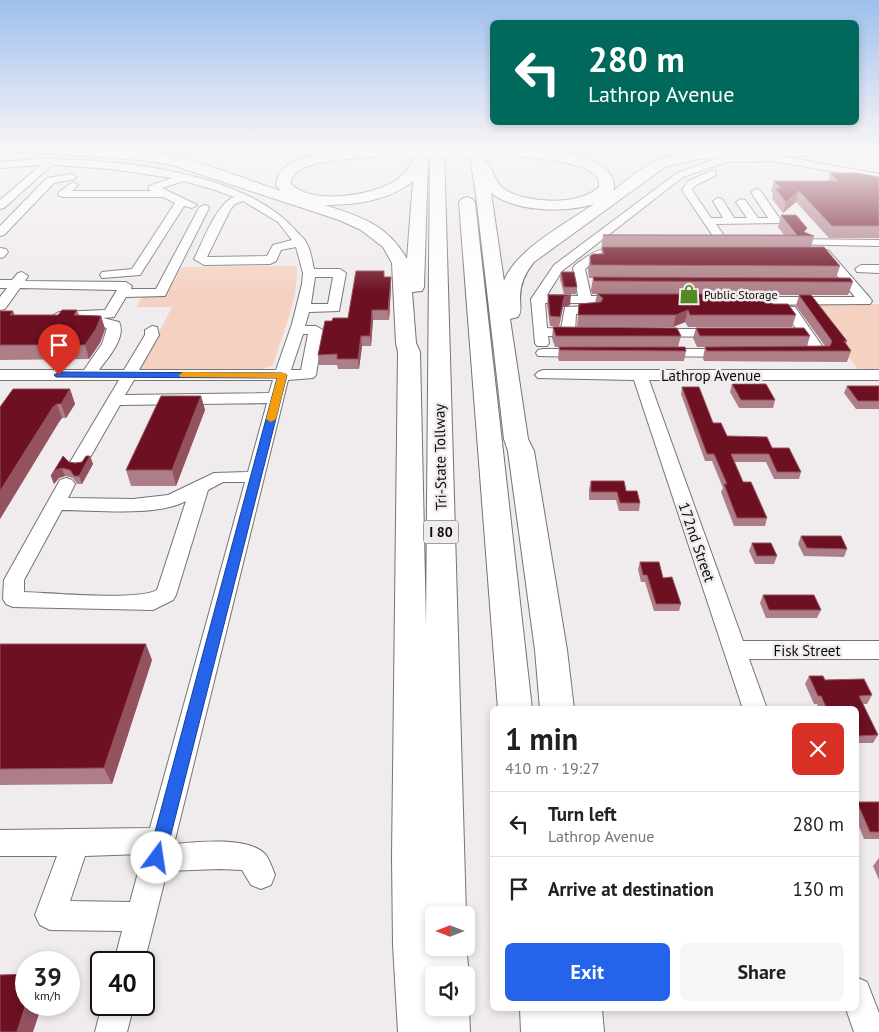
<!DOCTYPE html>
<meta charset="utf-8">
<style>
:root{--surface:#fff;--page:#f6f6f6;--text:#202124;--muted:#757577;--line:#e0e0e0;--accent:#2563eb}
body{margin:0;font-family:"PT Sans",sans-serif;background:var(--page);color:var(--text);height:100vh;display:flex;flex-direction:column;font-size:19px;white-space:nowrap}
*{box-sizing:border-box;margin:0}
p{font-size:16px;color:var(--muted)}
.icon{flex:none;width:28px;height:28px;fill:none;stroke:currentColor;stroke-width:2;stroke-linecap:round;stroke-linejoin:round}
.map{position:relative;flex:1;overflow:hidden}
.sheet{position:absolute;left:490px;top:706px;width:369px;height:305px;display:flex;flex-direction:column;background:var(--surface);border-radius:8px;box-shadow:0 2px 8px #0003}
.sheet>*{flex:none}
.banner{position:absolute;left:490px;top:20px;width:369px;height:105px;border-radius:8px;box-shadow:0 2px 8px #0003;background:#00695c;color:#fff;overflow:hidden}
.needle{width:32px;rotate:270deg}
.tools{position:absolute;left:425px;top:906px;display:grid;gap:10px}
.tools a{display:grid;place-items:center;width:50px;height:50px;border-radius:8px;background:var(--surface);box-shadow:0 2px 8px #0003;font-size:25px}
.speed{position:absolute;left:15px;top:951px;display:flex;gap:10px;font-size:25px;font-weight:700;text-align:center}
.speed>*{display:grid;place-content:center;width:65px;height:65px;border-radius:50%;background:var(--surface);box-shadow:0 2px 8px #0003;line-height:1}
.speed small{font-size:12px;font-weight:400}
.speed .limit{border:2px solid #111;border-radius:8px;background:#fff;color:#111}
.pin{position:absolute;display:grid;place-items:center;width:42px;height:42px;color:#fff;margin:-51px -21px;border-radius:50% 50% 50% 0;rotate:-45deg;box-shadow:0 0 5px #0007}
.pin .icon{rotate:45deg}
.me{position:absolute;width:55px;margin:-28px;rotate:14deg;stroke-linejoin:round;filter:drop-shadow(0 0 4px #0008)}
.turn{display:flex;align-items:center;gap:18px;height:105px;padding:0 15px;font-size:22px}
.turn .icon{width:65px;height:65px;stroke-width:2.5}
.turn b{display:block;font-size:35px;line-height:42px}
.round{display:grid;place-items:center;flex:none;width:52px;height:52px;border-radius:8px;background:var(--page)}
.summary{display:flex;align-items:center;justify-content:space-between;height:85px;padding:0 15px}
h1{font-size:30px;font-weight:600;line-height:38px}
.action{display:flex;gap:10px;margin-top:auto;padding:10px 15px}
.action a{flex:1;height:58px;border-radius:8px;background:var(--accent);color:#fff;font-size:20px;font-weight:600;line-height:58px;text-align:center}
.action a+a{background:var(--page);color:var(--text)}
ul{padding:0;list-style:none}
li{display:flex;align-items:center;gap:15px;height:65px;padding:0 15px;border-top:1px solid var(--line)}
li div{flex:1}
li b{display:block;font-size:19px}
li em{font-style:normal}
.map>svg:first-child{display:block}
</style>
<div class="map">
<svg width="879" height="1032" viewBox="0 0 879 1032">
<rect width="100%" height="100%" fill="#f0ebed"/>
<!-- green -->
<path fill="#f5d1c1" d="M297,266c1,34 -14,67 -24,99l-14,5h-119l32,-63h-36l7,-12h24l15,-28z
M808,304h71v68h-19z"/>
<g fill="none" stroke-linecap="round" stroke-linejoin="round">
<defs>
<path id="minor" d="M774,155l105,19v6l-105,-19 -48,1 -43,15 -121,94 -15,24 31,1 -5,-28 2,-3c11,-8 30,-24 44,-11l-2,3 -18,1 -14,11 6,27h30l7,4 -2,3h-81l2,25 14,1 4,-22 28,-1 7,4 -7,4h-17l-1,19 -2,3h-25l1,7 -2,3h-10l-2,-3 -4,-44 23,-34 123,-92 48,-17z
M40,159c77,0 206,12 257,73 3,3 8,7 10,12 4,7 5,17 7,25h26l6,4 -7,38 -30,1 -4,14h11l7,4 -7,45 -3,3 -25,2 -114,464c22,-2 74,-8 91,10 5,6 7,14 10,21l-4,10 -10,4 -10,-4 -9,-15 -23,-1 -52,2 -23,92 -30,-1 8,-31 -72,-1 -10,-5 -5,-10 22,-59h-57v-26l150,-2 95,-346h-22l-15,8 -32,105 -3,5 -20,10 -140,-3 -7,-3 -3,-5 1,-19 56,-100 6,-2 6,2 3,4 -7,14 65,1 35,-4 46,-22 34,-1 19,-69 -147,2 -36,63 -6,1 -6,-1 -3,-4 50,-84h-119v-10h84l18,-26 5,-16 -20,-5 -1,-4 -27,1 -7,-4 7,-4 46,-2 12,-20 -97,-2 -15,21 -5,1v-13l7,-9h-7v-8h12l6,-7 4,-1 6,4 -3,5 101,1 6,4 -1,3h25l43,-81 5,-3 4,1 1,2 -44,88 -39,1 -12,20 -11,1 16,4c8,15 -12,37 -20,48h25l21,-35v-5l7,-4 5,1 2,8 -20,35h137l16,-46 10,-40 1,-11 -7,-26 -15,3 -5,11 -6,3 -66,1 -10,-6c9,-17 22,-55 40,-62l-19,-7 -31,-9 -22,7 35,17 -5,3 -8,-2 -44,69 -38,3 -2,-3 2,-3 30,-3 43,-66 -12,-6h-100l-4,-1 -1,-2 1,-2 14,-10 5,3 -6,6h79l-3,-3 1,-2 23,-8 -61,-9 -59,-4 -48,43 -4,1v-9l41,-35 -41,3v-6zM243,201l35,21 14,18 -19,5 -6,11 -60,1 23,-47 5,-6zM315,277h18l-5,27h-17zM303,334h5l-7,36h-10zM134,380h139l-4,13 -144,2zM186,501l-29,89c-19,11 -106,3 -133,2v-12l38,-70c35,0 94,7 124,-9zM143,854l-13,48 -60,-1 15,-45z
M713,170l3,1v4l-20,10 -4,5 19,28h12l-10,-17 5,-3 4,1 12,19h13l-11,-16 5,-3 4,1 13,18h10l-17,-26 5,-3 4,1 20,29 2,2 -2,2 -64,1 11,16 -6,3 -4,-1 -35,-52 6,-9z
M71,174l5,3 -2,2 -20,4 -50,52 -4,1v-10l47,-48z
M788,239l91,1v6l-95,-2 -2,-2 2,-2z
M0,248l6,1 2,3 -4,5 -4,1z
M825,250l4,1 41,47 2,3 -2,3 -126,1 -7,-4 7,-4h111l-33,-39 -7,-4 2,-3z
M861,265h18v8l-22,-1 -2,-3z
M775,306l20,1 32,46 -2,3h-25l-2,-3 2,-3 10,-1 -24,-35 -16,-1 -2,-3z
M654,329h65l7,4 -7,4 -70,-1 -2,-3z
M543,349h42l5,1 2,3 -2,3 -5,1 -47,-1 -2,-3 2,-3z
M660,349h70l5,1 2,3 -2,3 -5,1 -75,-1 -2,-3 2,-3z
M543,370h336v10h-230l94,261h136v18h-130l18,50h-24l-109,-329 -96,-2 -3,-3 3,-3z
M856,977l11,5 12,31v19h-25l-8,-23h10z
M102,1005h32l-7,27h-32z"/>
<path id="major" d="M0,149h385l2,2 -6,3 -381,-2z
M496,149h238l2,2 -6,3 -229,-1 -4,-1z
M784,149h95v7l-91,-2 -4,-1 -2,-2z"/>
<path id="highway" d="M0,149h17l-7,4 -8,-1z
M33,149c40,-4 102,0 142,8 34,7 72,23 106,34l-5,-6c1,-5 2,-11 5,-14 23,-24 96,-22 127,-22l2,2 -7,4c-22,2 -99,2 -110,21 -2,3 -2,6 -2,8 21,21 78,12 102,-2 5,-3 12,-8 15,-13 5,-8 5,-17 18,-14l2,3 -4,129 -2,4 -10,1 4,51 4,9 6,273 4,-476h14l22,766h-32v33l32,-2 3,29 -3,6v-6h-32v33h32v-7l3,7 1,24h-72l-5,-87 -1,-88 6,-505 -2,-9 -4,-80 -9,-16 -22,-17 -22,-10 -167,-55 -31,-5 -101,-7zM413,181l-6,78c-20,-35 -46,-42 -82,-54 29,0 64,-4 88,-24z
M469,149h13l3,13 3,1c6,9 7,19 16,26 23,15 75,17 95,-2 0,-3 0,-5 -1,-8 -8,-20 -82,-22 -102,-25l-5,-1 -1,-4c26,0 110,1 122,28 2,3 2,8 2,11l-1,3c13,-10 28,-24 44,-30 48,-20 112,-12 163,-12l2,2 -7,4 -19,1 -98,3 -33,8 -131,95c-9,11 -14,22 -14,36 0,7 2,13 -2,19l-8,2 18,120 6,12 33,199 7,59h-34l-5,-59 -27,-199 -4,-12 -28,-244zM491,193c24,19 75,20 103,11 -27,19 -78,45 -90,77z
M467,197l5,2 3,3 57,507h-34l-39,-507 3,-3z
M520,1009h82l2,23h-83z"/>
</defs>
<!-- minor casing -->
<use href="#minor" stroke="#767374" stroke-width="2"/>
<!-- major casing -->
<use href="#major" stroke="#767374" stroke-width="2"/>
<!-- highway casing -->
<use href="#highway" stroke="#767374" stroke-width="2"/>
<!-- minor -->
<use href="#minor" fill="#fff" fill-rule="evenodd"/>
<!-- major -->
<use href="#major" fill="#fff" fill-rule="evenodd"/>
<!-- highway -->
<use href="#highway" fill="#fff" fill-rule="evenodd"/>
<defs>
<path id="major-bridge" d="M403,151l93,-1"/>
</defs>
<!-- major-bridge casing -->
<use href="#major-bridge" stroke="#767374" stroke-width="14" stroke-linecap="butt"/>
<!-- major-bridge -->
<use href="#major-bridge" stroke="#fff" stroke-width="13"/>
</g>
<!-- wall -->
<path fill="#ae7e88" d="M830,173l49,4v61h-50l-33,-36 -13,11 -11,-14 1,-5 -2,-3 3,-10h54z
M781,215l25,18 8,3 -3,11 29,19 -4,12 17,4 -5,13h-78l-2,7 28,13 -4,12h-104l-3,-5 -12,5h-96l2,-23 16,-1 2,-9h-5l-1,-4 2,-12h-4l-1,-9 2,-13 11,-2 2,-19h181l-6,-8z
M561,272l16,15 -1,7h-12l-4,-15z
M384,277l7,9 -2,34h-16l-2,26h-9l-3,23h-21l-1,-4h-18l-1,-10 14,-34 16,-3z
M548,295l22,10 -7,2 -4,20 -9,-1 -3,-21z
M799,295l48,46 -1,3 5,7 -4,11 -143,-1 -1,-3 2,-11h-8l-4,-9 3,-10 114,8 -3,10h18l-29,-40z
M77,310l2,5 22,1 4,13 -5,14 -11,16 -89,1v-49l15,4h43z
M553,327l128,9 -3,11 8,4 -2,10h-125l-1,-3 1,-11h-4l-3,-9z
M732,384l43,16 -2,8h-34l-9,-16z
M847,386h32v23h-23l-12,-16z
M682,387l31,36 14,13 45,12 29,24 -2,7h-25l-8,-17h-32l9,20 24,36 -2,8h-31l-13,-34 2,-4 -11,-27h-7l-24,-67z
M70,389l5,15 -9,14h-4l-3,4 -59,97v-112z
M201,396l4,14 -29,76h-45l-5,-16z
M90,456l3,8 -11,20h-5l-4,-6 -8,-2 -6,2 -5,6 -3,-8 18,-14 6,1 7,-1z
M591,481l35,10 14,12 -1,8h-20l-3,-11h-27v-11z
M801,536l46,13 -3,8 -40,-1 -6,-12z
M752,543l25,13 -3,8h-19l-6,-13z
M640,562l23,16 18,26 -2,7h-25l-9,-29h-4l-3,-13z
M763,595l58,15 -4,8h-51l-6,-15z
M0,644l152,16 -40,124 -112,1z
M809,676l16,4 47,15 -5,9h-4l15,31 -5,8h-17v-34h-37l-2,-5h-3l-9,-20z
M857,802h22v37h-15l-8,-20v-15z
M879,858v22l-6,-14z"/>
<!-- shaded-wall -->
<path fill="#94525f" d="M799,191l-3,11 -13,11 3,-11z
M391,277v9l-2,34 -1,-10z
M771,294l-4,12 -5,2 3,-11z
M571,295l-1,10 -7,2 -4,20 5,-30z
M372,310l1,10 -2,26 -1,-10z
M688,310l-3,12 -12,5 3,-12z
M13,311l5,13 -8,-9z
M101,316l4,13 -5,14 -11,16 -4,-14z
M361,336l1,10 -3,23 -1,-10z
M70,389l5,15 -9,14 -5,-14z
M201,396l4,14 -29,76 -4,-16z
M57,404l5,14 -3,4 -59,97v-28l53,-84z
M90,456l3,8 -11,20 -3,-8z
M62,468l3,8 -6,2 -5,6 -3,-8 5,-6z
M146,644l6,16 -40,124 -8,-16z
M26,1005h16l-9,27h-16z"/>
<!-- building -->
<path fill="#6d1022" stroke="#94525f" d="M830,173h27l22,4v49h-47l-33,-35 -13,11 -11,-14h6l-7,-7h64z
M781,215h15l11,13 -3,4 10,4 -211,-1h194z
M602,247h222l16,19 -249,-1 -1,-9 3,-2h11z
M356,271h28v6h7l-3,33h-16l-2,26h-9l-3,23h-21v-5l-19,1 7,-34h7l1,-3h15z
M561,272h13l3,15h-13z
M593,277l257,1 3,4 -259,-1z
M597,294h174l-6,3v3l8,4h15l8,11h-106l-2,-5 -12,5h-98l1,-11 22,-2 2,-4z
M548,295h23l-7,2 -4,20 -10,-1z
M799,295h12l36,46h-3l7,10h-144l-2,-4 125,-1 2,-5z
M62,310h15l-3,5 27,1 -5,13 -11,16h-85v-34h13l-3,4h48z
M553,327l124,1 4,8h-125z
M696,328h108l6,8h-110z
M559,347h126l1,4 -126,-1z
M732,384h34l9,16h-34z
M847,386h32v15h-21z
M682,387h17l14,36h8l6,13 40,1 5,11h17l12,24h-24l-8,-18h-38l12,28h8l16,36h-30l-13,-34h3l-13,-30h-7z
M13,389h57l-9,15h-4l-4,3 -53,84v-84z
M161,396h40l-29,74h-46z
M63,456l6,6 6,1 7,-1 4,-6h4l-11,20h-5l-4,-6 -8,-2 -6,2 -5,6z
M591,481h33l2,10h11l3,12h-20l-3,-11h-26z
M801,536h40l6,13 -40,-1z
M752,543h19l6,13h-20z
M640,562h19l4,16 9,-1 9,27h-25l-9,-29h-4z
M763,595h51l7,15h-52z
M0,644h146l-42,124 -104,1z
M809,676h14l2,4 39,-1 8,16 -13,1 19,39 -22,1v-27h-29l-6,-13h-3z
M857,802h22v30h-9z
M26,974v30l-9,28h-17v-57z"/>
<!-- sky -->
<linearGradient id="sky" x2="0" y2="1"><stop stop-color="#9fbfed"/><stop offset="0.51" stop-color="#f8f6f7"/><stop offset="1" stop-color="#f8f6f7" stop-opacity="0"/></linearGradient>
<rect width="879" height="293" fill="url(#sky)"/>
<!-- route -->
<path fill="#2563eb" stroke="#184099" d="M59,372l223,1 5,2 -122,483 -2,6 -6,2 -6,-2 -3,-6 129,-480 -221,-1 -2,-2z"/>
<!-- slow -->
<path fill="#f59e0b" d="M183,372l103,1 1,2 -11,44 -5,3 -5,-3 11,-41 -97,-1 -1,-2z"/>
<!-- icons -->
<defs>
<symbol id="shop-bare" viewBox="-9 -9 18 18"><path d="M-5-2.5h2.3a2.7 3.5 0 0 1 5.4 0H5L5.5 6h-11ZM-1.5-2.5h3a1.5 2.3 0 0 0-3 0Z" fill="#538a25" stroke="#f0ebed" stroke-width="2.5" paint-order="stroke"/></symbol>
</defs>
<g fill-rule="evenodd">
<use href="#shop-bare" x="675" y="280" width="28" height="28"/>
</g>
<g text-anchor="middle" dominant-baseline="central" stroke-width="5" stroke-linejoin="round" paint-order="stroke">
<!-- far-poi labels -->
<g font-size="12" fill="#0d0b0c" stroke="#f0ebed" text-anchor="start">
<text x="704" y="294">Public Storage</text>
</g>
<!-- shield labels -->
<rect fill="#f0ebed" stroke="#514e50" stroke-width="1" x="423.5" y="520.5" width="35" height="23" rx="4"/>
<g font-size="14" font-weight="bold" fill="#0d0b0c">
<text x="441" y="532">I 80</text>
</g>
<!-- street labels -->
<g font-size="15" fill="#0d0b0c" stroke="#f0ebed">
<text x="711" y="375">Lathrop Avenue</text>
<text transform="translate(440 457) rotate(-91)">Tri-State Tollway</text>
<text transform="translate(697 542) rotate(71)">172nd Street</text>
<text x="807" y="650">Fisk Street</text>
</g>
</g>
</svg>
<div class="tools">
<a><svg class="needle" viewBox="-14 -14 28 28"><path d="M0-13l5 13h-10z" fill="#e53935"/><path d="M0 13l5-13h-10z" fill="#757577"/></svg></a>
<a><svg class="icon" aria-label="sound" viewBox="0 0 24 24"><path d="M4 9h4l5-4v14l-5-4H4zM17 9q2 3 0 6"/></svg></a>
</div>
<div class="speed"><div>39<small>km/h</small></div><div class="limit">40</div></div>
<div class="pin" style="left:59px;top:375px;background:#d93025"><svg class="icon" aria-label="arrive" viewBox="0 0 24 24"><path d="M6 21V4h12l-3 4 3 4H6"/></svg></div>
<svg class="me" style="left:157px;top:858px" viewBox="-20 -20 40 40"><circle r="19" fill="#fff"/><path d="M0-13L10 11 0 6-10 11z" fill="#2563eb"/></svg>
<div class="banner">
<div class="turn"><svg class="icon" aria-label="left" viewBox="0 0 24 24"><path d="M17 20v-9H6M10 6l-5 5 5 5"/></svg><div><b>280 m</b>Lathrop Avenue</div></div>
</div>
<section class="sheet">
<div class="summary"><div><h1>1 min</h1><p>410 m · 19:27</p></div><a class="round" style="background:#d93025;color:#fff"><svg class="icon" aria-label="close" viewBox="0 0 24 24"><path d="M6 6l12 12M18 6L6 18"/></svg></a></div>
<ul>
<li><svg class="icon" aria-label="left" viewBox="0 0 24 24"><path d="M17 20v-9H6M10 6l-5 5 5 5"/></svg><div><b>Turn left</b><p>Lathrop Avenue</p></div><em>280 m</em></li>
<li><svg class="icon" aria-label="arrive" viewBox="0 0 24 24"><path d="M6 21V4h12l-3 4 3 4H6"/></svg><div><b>Arrive at destination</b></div><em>130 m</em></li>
</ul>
<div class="action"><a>Exit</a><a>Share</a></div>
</section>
</div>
